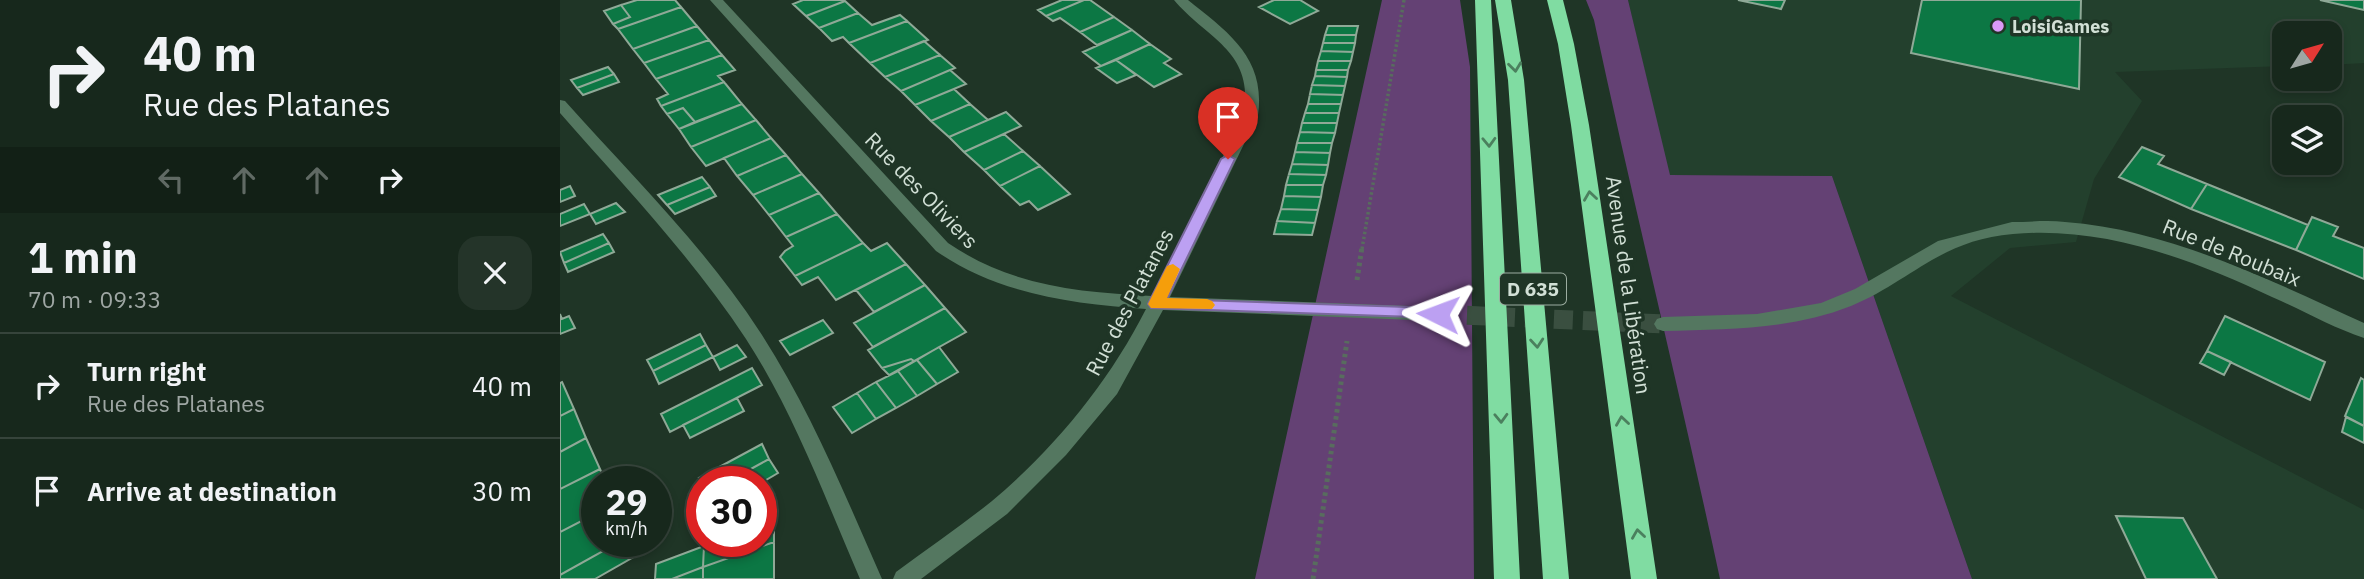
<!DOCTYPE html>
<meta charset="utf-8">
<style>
:root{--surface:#17281c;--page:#243429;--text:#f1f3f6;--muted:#9ea6a3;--line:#36443b}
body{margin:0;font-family:"IBM Plex Sans",sans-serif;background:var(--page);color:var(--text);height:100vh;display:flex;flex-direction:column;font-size:26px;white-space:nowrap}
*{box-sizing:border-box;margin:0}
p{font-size:23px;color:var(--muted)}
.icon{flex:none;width:38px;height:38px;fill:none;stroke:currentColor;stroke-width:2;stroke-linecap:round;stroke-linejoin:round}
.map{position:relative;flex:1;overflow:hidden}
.sheet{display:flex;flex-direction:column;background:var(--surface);width:560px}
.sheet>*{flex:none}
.hud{background:#17281c;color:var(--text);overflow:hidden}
.needle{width:46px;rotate:53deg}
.controls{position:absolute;left:1712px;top:21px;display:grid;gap:14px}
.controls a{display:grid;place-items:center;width:70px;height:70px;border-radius:14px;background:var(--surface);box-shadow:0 4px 10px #0003,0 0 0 2px var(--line);font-size:35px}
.speed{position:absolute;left:21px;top:466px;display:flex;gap:14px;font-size:35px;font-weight:700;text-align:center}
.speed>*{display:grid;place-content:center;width:91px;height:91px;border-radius:50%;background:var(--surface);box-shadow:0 4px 10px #0003,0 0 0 2px var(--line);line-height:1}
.speed small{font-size:18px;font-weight:400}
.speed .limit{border:10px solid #d22;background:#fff;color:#111}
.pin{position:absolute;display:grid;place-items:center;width:60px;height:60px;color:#fff;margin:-72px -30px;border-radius:50% 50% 50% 0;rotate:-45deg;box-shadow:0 0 7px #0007}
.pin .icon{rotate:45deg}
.me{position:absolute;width:77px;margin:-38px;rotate:273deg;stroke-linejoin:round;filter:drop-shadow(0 0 5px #0008)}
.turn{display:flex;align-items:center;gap:24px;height:147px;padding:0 28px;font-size:32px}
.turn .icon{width:91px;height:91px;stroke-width:2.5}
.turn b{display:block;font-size:49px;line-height:60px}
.lanes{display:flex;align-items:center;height:66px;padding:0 28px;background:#0003;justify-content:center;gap:35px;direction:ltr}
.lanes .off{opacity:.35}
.round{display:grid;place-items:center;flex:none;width:74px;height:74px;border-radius:21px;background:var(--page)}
.headline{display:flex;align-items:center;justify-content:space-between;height:119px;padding:0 28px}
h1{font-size:42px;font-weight:800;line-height:52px}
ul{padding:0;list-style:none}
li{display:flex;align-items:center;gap:21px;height:105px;padding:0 28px;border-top:2px solid var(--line)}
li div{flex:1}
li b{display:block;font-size:26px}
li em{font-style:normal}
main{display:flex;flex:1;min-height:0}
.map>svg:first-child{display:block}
</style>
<main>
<section class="sheet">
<div class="hud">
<div class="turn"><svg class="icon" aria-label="right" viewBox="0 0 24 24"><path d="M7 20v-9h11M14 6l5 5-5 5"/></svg><div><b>40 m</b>Rue des Platanes</div></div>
<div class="lanes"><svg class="icon off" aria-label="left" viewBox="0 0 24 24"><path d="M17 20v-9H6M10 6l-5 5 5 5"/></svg><svg class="icon off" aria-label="ahead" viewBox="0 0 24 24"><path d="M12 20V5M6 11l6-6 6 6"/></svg><svg class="icon off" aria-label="ahead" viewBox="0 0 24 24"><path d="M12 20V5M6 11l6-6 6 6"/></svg><svg class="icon" aria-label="right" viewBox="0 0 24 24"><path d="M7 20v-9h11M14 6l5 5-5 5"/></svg></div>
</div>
<div class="headline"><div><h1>1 min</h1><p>70 m · 09:33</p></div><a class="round"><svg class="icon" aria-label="close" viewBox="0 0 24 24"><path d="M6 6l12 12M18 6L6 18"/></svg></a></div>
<ul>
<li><svg class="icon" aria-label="right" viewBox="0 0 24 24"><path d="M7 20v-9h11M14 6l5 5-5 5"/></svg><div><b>Turn right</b><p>Rue des Platanes</p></div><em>40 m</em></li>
<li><svg class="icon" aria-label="arrive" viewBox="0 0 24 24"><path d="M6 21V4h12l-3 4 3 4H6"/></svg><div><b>Arrive at destination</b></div><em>30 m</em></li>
</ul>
</section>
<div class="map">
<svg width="1804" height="579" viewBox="0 0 1804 579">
<rect width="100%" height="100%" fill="#1f3526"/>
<!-- built -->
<path fill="#23402d" d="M1068,0h736v63l-35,2v-32h-45v33l-169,6 27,29 -48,78 -18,63 -66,6 -59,48 413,214v69h-392l-140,-403 -163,-1z"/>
<!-- green -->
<path fill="#644174" d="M822,0h78l10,67 4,512h-219z
M1026,0h42l42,175 162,1 140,403h-252c-40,-187 -86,-372 -126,-559z"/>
<!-- building -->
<path fill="#0c7744" stroke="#8fa997" stroke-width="2" d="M77,0h38l6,7 -63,22 -5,-5 17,-7 -9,-12z
M243,0h41l1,1 -39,15 -13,-12z
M502,0h22l-38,16 -8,-6z
M524,0h6l24,17 -34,15 -20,-14 -7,3 -7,-5z
M714,0h26l18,11 -28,13 -31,-17z
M1178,0h47l-4,9z
M1362,0h159l-2,89 -168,-36z
M1760,0h44v10z
M285,1l13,12 -39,15 -13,-12z
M61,5l9,12 -17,7 -9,-13z
M121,7l16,19 -64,23 -15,-20z
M298,13l14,12 28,-10 7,6 -58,22 -6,-6 -11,4 -13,-13z
M554,17l18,13 -35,15 -17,-13z
M347,21l21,19 -58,23 -21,-20z
M137,26l12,14 -65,23 -11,-14z
M768,26h30l-2,9h-31z
M572,30l18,14 -49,22 -18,-14z
M765,35h31l-1,8h-32z
M149,40l13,15 -66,24 -12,-16z
M364,41l16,14 -55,22 -15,-14z
M763,43h32l-2,9 -32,-1z
M590,44l21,15 -7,4 17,11 -27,13 -38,-27z
M761,51l32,1 -2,9h-33z
M162,55l13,15 -17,6 6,6 -63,24 -4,-7 11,-5 -12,-15z
M380,55l15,13 -54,23 -16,-14z
M556,60l20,15 -19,8 -21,-15z
M758,61h33l-3,9h-32z
M48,67l6,7 -37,14 -6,-8z
M390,70l16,14 -51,21 -14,-14z
M756,70h32l-1,7 -32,-1z
M54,74l5,8 -36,13 -6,-7z
M755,76l32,1 -2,9 -33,-1z
M164,82l18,22 -47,18 -12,-14 -16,6 -6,-8z
M752,85l33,1 -2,9 -33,-1z
M394,89l16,15 -39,17 -16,-16z
M750,94l33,1 -2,9h-33z
M182,104l14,16 -65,27 -12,-18z
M410,104l18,16 -39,17 -18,-16z
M748,104h33l-2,9h-34z
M123,108l12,14 -16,7 -12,-15z
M446,112l15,14 -57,26 -15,-15z
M745,113h34l-2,10h-35z
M196,120l15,18 -65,28 -15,-19z
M742,123h35l-2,10 -35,-1z
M740,132l35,1 -3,10h-35z
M444,134l19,17 -39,19 -20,-18z
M211,138l15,17 -49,21 -13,-18z
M737,143h35l-2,10 -35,-1z
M1582,147l22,9 -6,8 49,20 -16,25 -72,-32z
M463,151l17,15 -40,20 -16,-16z
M735,152l35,1 -2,12 -36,-1z
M226,155l16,19 -49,21 -16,-19z
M732,164l36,1 -2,10 -37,-1z
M480,166l30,28 -32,16 -9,-9 -9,4 -20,-19z
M242,174l17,19 -50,22 -16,-20z
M729,174l37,1 -3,10h-37z
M142,177l8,10 -43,18 -9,-10z
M1647,184l101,41 -12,25 -105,-41z
M726,185h37l-2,12 -37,-1z
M10,186l5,10 -15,6v-12z
M150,187l6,9 -41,18 -8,-9z
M259,193l18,21 -51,23 -17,-22z
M724,196l37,1 -3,13 -37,-1z
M56,203l9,9 -29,12 -6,-10z
M24,204l6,10 -30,12v-12z
M721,209l37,1 -3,13 -38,-2z
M277,214l26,29 -68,33 -15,-19 5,-6 8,-5 -7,-9z
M1752,217l26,10 -5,9 31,12v31l-68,-29z
M717,221l38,2 -3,12 -38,-1z
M43,234l6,9 -45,20 -4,-11z
M49,243l5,9 -46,20 -4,-9z
M303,243l8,8 16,-8 19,21 -70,36 -18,-23 -16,8 -7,-9z
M346,264l19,21 -51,27 -18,-22z
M365,285l20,23 -72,39 -19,-24z
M385,308l21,24 -52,29 -3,-2 -29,9 -14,-18z
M0,314l2,5 7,-3 6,12 -15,6z
M1665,316l100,46 -15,38 -103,-49z
M263,320l10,13 -43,22 -10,-14z
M140,334l6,11 -53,26 -6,-11z
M146,345l7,12 -54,27 -6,-13z
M177,345l9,12 -26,13 -7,-13z
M379,347l19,25 -21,12 -20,-24z
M1647,351l24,11 -7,13 -24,-12z
M351,359l3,2 -25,14 -7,-7z
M357,360l20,24 -20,12 -19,-25z
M192,368l10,17 -92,47 -9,-18z
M338,371l19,25 -21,12 -20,-26z
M1801,378l3,2v46l-19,-10z
M2,382l12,27 -14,7v-33z
M316,382l20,26 -20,11 -19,-26z
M297,393l19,26 -24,14 -19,-26z
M177,398l7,13 -54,27 -7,-13z
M14,409l12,29 -26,14v-36z
M1786,417l18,9v17l-22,-11z
M26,438l14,31 -40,20v-37z
M202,444l7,15 -40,22 -27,2 -3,-5z
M209,459l9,14 -17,10 -32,-2z
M40,469l5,12h-8v32l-37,19v-43z
M37,513v28h24l-61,34v-43z
M1556,516l67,2 34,61h-71z
M214,522v20l-71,25 1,-21 16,-5h41v-15z
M61,541h11l5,14 -42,24h-35v-4z
M214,542v37h-71v-12z
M144,546l-1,21 -31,12h-17l1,-15z
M143,567v12h-31z"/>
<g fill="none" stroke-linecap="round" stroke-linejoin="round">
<!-- minor-tunnel -->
<path stroke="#3a4f40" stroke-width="19" stroke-dasharray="19 10" stroke-linecap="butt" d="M878,314l225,10"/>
<!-- path-far1 -->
<path stroke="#586c5e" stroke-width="3.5" stroke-dasharray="2.5 2.5" stroke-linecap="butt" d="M802,249l42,-249"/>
<!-- path -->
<path stroke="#586c5e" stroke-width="5" stroke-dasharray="3.5 3.5" stroke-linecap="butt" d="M797,280l5,-33
M753,579l34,-238"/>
<!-- minor -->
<path fill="#547760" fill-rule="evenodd" d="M150,0h13l225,243c63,43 130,49 204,53l92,-181c10,-65 -35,-74 -70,-115h14c40,32 78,58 70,115l-88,182 268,10 6,2 3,5 -3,5 -6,2 -275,-11 -46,84 -51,61 -59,59 -86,65h-28l3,-7c32,-24 65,-46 96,-71 63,-53 117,-119 154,-192 -74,-5 -148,-15 -210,-58z
M0,100l5,1c67,75 140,146 195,231 50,77 85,163 122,247h-22c-35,-81 -66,-166 -114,-240 -54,-82 -122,-153 -186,-226z
M1452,222c17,0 36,-2 53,0 106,8 204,58 299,101v15c-31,-10 -62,-28 -92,-41 -81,-38 -168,-71 -259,-63 -73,6 -102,47 -162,72 -61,24 -124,23 -188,25l-6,-2 -3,-5 3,-5 6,-2 94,-3 64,-11 34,-14 83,-48z"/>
<!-- highway -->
<path fill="#80dca2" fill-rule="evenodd" d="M915,0h16l29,579h-26z
M935,0h16l13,80 45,499h-26l-35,-499z
M987,0h16l11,44 15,81 68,454h-26l-60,-454 -13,-81z"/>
</g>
<!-- one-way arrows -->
<defs><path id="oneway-chevron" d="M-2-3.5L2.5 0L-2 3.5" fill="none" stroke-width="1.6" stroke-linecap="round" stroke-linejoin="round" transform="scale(1.75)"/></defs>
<g stroke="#4b805e">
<use href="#oneway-chevron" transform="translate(955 67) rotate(83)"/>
<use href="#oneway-chevron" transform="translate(929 142) rotate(88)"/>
<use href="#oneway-chevron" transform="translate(1030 196) rotate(-98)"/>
<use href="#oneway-chevron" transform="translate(977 343) rotate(85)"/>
<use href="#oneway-chevron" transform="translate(941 418) rotate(88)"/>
<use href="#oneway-chevron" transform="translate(1062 421) rotate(-98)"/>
<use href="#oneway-chevron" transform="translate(1078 534) rotate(-98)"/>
</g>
<!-- route -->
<path fill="#bca0f2" stroke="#7a689d" stroke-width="2" d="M668,155l7,4 -68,140 271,9 8,6 -3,4 -292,-10 -3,-4 73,-145z"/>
<!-- slow -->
<path fill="#f59e0b" d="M613,264l7,5 -13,29 40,1 5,2 3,4 -3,4 -61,-1 -3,-4 19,-38z"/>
<!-- markers -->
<circle fill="#d99af7" stroke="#1f3526" stroke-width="2.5" cx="1438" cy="26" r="7"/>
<g text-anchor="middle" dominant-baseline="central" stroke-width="7" stroke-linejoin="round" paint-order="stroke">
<!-- far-poi labels -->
<g font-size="18" font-weight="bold" fill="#d2e0d6" stroke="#1f3526" text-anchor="start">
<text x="1452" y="26">LoisiGames</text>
</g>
<!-- shield labels -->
<rect fill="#1f3526" stroke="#9cada1" stroke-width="2" x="940" y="273.5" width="66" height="31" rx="5"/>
<g font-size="19" font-weight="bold" fill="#d2e0d6">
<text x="973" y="289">D 635</text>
</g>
<!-- street labels -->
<g font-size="21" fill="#d2e0d6" stroke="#1f3526">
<text transform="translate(362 190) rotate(46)">Rue des Oliviers</text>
<text transform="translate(1672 252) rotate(22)">Rue de Roubaix</text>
<text transform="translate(1069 285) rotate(82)">Avenue de la Libération</text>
<text transform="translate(569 302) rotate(-62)">Rue des Platanes</text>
</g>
</g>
</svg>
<div class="controls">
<a><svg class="needle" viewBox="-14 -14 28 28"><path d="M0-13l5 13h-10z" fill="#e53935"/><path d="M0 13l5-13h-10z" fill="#9ea6a3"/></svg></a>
<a><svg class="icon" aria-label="layers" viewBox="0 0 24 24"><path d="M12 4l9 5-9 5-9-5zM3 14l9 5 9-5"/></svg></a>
</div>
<div class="speed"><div>29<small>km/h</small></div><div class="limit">30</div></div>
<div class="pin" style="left:668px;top:159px;background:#d93025"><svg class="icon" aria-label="arrive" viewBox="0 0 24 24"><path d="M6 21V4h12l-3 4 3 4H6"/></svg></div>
<svg class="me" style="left:878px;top:314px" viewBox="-20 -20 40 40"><path d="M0-17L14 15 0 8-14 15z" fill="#bca0f2" stroke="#fff" stroke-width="4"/></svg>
</div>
</main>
